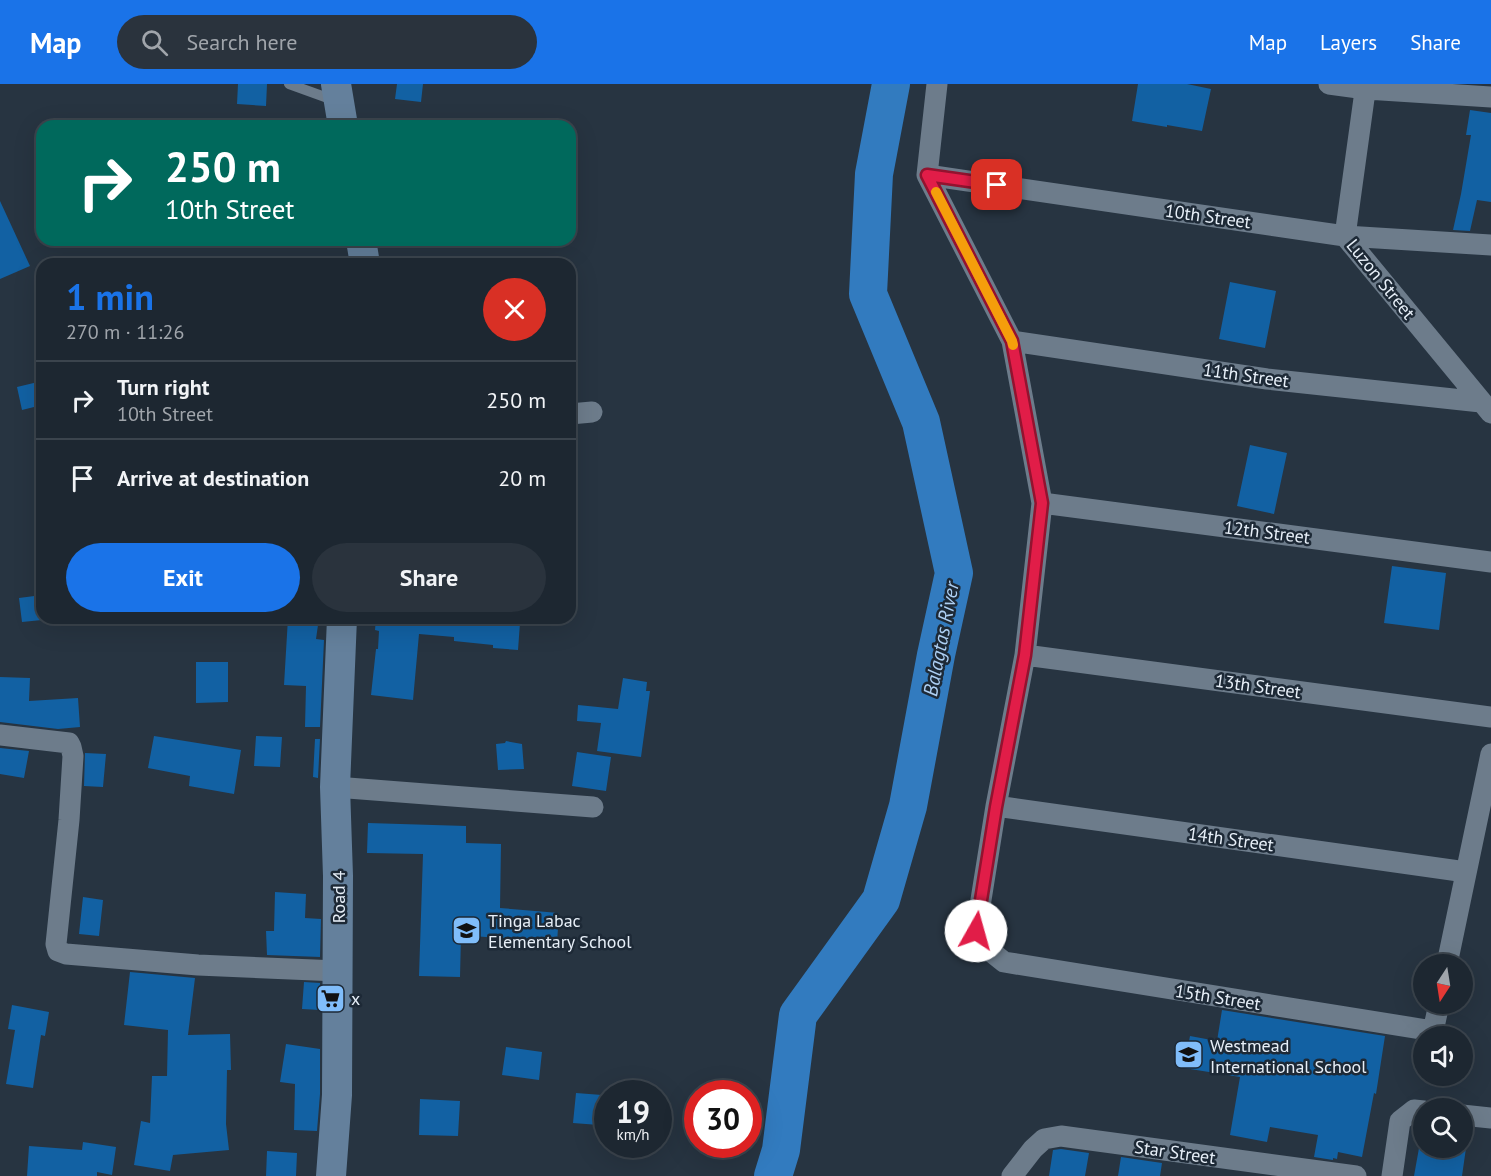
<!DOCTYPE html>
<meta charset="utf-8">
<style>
:root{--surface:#1d2731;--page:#2a333d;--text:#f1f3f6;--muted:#a0a5ab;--line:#3b444d;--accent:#1a73e8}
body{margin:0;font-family:"PT Sans",sans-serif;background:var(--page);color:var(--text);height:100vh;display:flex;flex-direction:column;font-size:22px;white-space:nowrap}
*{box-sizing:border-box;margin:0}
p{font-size:20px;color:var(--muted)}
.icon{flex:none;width:33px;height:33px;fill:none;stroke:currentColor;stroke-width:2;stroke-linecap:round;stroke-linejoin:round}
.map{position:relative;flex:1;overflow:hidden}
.drawer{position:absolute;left:36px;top:174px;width:540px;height:366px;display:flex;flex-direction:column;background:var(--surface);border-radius:18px;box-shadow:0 6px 24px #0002,0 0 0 2px var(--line)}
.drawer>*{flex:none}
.guide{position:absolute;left:36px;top:36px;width:540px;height:126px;border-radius:18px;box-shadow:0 6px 24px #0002,0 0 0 2px var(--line);background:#00695c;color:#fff;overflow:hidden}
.needle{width:39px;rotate:192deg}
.fabs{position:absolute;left:1413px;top:870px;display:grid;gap:12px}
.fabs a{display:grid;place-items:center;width:60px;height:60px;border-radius:50%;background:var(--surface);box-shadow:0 6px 24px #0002,0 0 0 2px var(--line);font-size:30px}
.speed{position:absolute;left:594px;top:996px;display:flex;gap:12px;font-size:30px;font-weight:700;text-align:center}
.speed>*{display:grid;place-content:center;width:78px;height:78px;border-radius:50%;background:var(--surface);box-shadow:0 6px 24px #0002,0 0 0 2px var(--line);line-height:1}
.speed small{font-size:15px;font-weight:400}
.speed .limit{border:9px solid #d22;background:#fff;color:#111}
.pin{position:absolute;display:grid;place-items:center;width:51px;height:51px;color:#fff;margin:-26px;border-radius:12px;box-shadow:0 3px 9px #0006}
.me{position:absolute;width:66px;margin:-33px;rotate:7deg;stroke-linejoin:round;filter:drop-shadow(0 0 4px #0008)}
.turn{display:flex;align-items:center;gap:21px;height:126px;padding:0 30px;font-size:27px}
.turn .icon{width:78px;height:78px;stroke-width:2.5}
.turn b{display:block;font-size:42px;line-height:51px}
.round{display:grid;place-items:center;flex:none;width:63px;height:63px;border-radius:32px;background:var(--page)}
.summary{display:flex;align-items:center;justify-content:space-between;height:102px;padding:0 30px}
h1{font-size:36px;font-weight:600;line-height:45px;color:var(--accent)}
.primary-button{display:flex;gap:12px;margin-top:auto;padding:12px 30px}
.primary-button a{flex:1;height:69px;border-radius:36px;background:var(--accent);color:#fff;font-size:24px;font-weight:600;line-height:69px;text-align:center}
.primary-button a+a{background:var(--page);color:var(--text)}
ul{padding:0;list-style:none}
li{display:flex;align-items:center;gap:18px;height:78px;padding:0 30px;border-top:2px solid var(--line)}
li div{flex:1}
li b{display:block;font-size:22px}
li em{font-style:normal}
header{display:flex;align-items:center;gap:36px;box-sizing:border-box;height:84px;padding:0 30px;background:var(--accent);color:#fff}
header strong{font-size:28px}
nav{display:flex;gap:33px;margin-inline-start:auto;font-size:21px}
.search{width:420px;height:54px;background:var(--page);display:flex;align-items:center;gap:15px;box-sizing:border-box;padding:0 21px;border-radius:33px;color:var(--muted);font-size:22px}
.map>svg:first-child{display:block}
</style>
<header>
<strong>Map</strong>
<div class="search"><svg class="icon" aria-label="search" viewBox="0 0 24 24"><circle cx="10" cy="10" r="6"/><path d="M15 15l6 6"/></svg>Search here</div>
<nav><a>Map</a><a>Layers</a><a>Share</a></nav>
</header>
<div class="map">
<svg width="1491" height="1092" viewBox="0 0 1491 1092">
<rect width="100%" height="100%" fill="#273441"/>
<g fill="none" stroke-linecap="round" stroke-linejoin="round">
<!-- river -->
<path stroke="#327bbf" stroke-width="38" d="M773,1092l8,-26 17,-135 83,-115 27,-94 28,-151 18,-82 -33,-151 -53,-128 6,-120 17,-90"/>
</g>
<!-- building -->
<path fill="#1261a3" d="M238,0h29l-1,22 -29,-2z
M397,0h26l-2,18 -26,-3z
M1138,0h49l24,5 -9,42 -35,-6v2l-35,-6z
M1470,26l21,3v89l-14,-2 -7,31 -17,-1 8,-36 10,-59h-5z
M0,117l30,65 -30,13z
M1230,198l46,9 -11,57 -46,-9z
M42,297v24l-20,5 -5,-23z
M1250,361l37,8 -13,61 -37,-8z
M1392,482l54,7 -7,57 -55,-7z
M42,511v25l-20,2 -3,-24z
M288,534h31l-3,21 8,1 -4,87h-15l1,-41 -22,-1z
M376,534h104v2l40,3 -2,27 -25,-2v-3l-39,-4v-4l-35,-3 -6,66 -42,-5 5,-46h2l1,-18 -4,-1z
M196,578h32v40l-32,1z
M0,593l30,1 -1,23 49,-3 2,29 -22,2 -58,-7z
M623,594l24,4 -1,9h4l-9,66 -44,-6 4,-28 -24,-2 1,-16 40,4z
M154,652l87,14 -7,44 -45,-8 1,-10 -42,-8z
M256,652l26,1 -2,30 -26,-1z
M315,655h5l-2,39 -5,-1z
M506,657l16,3 2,25 -26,1 -2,-26 9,-1z
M0,664l29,3 -5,27 -24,-4z
M577,668l34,5 -5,34 -34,-5z
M85,669l21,1 -3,33 -19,-1z
M368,739l98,3v17l35,1 -1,64 59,5 -2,30 -96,-8 -1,42 -41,-1 4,-122 -56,-1z
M275,808l31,2 -1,24 16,1 -1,38 -53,-2 -1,-24h8z
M83,813l20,3 -4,36 -20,-2z
M130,888l65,6 -7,57 42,-1 1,36h-4l-1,54 3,26 -56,5 -3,16 -36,-6 7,-44 9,2 2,-47h15l1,-46 -44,-5z
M304,898l16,1v27l-18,-1z
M12,921l37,7 -4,24 -4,-1 -8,53 -27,-4 9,-54 -7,-1z
M1222,926l163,26 -9,58 -2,-1 -12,64 -24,-5 -1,7 -4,-1v2l-19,-3 4,-22 -48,-8 -3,15 -37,-7 10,-58 -56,-9 6,-32 27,5z
M286,960l34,5v45l-3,37 -23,-1 1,-46 -15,-2z
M506,963l36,5 -3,28 -37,-5z
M576,1009l26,2 -3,30 -26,-2z
M420,1015l40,2 -2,35 -39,-1z
M83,1058l33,5 -4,28 -15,-3v4h-70l2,-30 53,4z
M1419,1064h47l-4,28h-48z
M1061,1065l28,4 -4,23h-36l4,-26z
M267,1067l30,2 -1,23h-30z
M1121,1073l41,6 -2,13h-42z"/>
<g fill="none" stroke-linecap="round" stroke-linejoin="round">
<!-- lane -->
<path stroke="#6d7c8b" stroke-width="10" d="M289,0l47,17"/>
<!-- street -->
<path stroke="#6d7c8b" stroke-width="21" d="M937,0l-10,91 85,166 30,162 -17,152 -29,151 -20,125 8,15 20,16 429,69
M1329,0l37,5 125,8
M1366,0l-21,152 146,177
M927,91l418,61 146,9
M1012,257l255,38 214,23
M570,330l22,-2
M1042,419l449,59
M1025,571l466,62
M0,651l69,8 2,4 2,9 -4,64 -13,124 2,7 8,3 132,11 140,6
M335,703l258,20
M996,722l470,66
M1447,880l44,-210
M1432,952l7,-32
M1462,1031l29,3
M1012,1092l21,-27 11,-10 17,-3 295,40
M1392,1092l8,-55 14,-11 10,1"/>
<!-- secondary -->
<path stroke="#64809c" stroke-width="30" d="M336,0l7,42
M361,156l4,24
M331,1092l6,-81 1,-219 -3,-89 7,-169"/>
</g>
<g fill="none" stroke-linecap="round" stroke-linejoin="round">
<defs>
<path id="route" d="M976,847l20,-124 29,-152 17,-152 -30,-162 -85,-166 70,10"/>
</defs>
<!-- route casing -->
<use href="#route" stroke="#92132f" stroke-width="15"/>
<!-- route -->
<use href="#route" stroke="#e11d48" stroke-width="10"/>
<!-- slow -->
<path stroke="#f59e0b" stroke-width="10" d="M936,108l76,149 1,4"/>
</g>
<!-- icons -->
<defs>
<symbol id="school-square" viewBox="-11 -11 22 22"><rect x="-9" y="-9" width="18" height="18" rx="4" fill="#80bdfa" stroke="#1d2936"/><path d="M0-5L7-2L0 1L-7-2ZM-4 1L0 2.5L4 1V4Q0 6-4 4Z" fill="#111"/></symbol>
<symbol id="supermarket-square" viewBox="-11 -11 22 22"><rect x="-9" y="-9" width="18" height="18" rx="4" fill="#80bdfa" stroke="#1d2936"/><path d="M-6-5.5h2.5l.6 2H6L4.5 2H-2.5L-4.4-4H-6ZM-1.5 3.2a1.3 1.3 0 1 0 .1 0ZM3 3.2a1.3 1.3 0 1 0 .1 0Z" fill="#111"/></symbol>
</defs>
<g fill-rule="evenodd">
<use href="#school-square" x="450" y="830" width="33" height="33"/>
<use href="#supermarket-square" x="314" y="898" width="33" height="33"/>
<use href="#school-square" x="1172" y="954" width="33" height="33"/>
</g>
<g text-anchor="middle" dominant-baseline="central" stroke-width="5" stroke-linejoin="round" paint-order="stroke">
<!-- street labels -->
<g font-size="18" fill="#e7eff8" stroke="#1d2936">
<text transform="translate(1208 132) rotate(8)">10th Street</text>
<text transform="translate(1381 195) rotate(51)">Luzon Street</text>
<text transform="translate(1246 291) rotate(8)">11th Street</text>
<text transform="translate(1267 448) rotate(7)">12th Street</text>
<text transform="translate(1258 602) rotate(8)">13th Street</text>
<text transform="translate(1231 755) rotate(8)">14th Street</text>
<text transform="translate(338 813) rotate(-90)">Road 4</text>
<text transform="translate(1218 913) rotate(9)">15th Street</text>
<text transform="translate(1175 1068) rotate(8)">Star Street</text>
</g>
<!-- poi labels -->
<g font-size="18" fill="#e7eff8" stroke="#1d2936" text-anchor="start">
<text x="488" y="836">Tinga Labac<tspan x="488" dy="21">Elementary School</tspan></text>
<text x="351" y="914">x</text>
<text x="1210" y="961">Westmead<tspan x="1210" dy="21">International School</tspan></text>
</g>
<!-- water labels -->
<g font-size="20" font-style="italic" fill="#adcff3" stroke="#1d2936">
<text transform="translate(941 555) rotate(-79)">Balagtas River</text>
</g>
</g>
</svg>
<div class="fabs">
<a><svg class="needle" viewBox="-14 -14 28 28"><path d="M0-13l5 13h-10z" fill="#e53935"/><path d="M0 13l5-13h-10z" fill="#a0a5ab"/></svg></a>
<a><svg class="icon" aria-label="sound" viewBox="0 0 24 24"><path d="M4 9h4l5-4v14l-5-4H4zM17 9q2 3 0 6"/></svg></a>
<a><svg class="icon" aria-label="search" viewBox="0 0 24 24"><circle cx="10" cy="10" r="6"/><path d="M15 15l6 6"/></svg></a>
</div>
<div class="speed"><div>19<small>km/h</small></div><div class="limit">30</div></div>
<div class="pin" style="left:997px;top:101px;background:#d93025"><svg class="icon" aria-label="arrive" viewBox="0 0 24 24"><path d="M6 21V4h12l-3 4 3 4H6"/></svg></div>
<svg class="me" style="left:976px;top:847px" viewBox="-20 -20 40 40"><circle r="19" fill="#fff"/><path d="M0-13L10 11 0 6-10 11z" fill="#e11d48"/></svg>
<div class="guide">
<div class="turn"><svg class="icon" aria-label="right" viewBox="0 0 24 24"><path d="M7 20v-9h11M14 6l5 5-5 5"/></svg><div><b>250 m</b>10th Street</div></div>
</div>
<section class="drawer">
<div class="summary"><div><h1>1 min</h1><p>270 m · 11:26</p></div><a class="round" style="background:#d93025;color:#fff"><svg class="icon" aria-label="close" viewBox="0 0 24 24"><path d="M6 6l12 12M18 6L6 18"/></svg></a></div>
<ul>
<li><svg class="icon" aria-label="right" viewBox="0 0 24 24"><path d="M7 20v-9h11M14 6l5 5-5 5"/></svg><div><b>Turn right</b><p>10th Street</p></div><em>250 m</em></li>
<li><svg class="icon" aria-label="arrive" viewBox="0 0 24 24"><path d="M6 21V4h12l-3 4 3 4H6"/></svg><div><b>Arrive at destination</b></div><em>20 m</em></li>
</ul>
<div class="primary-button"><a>Exit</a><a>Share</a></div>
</section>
</div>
